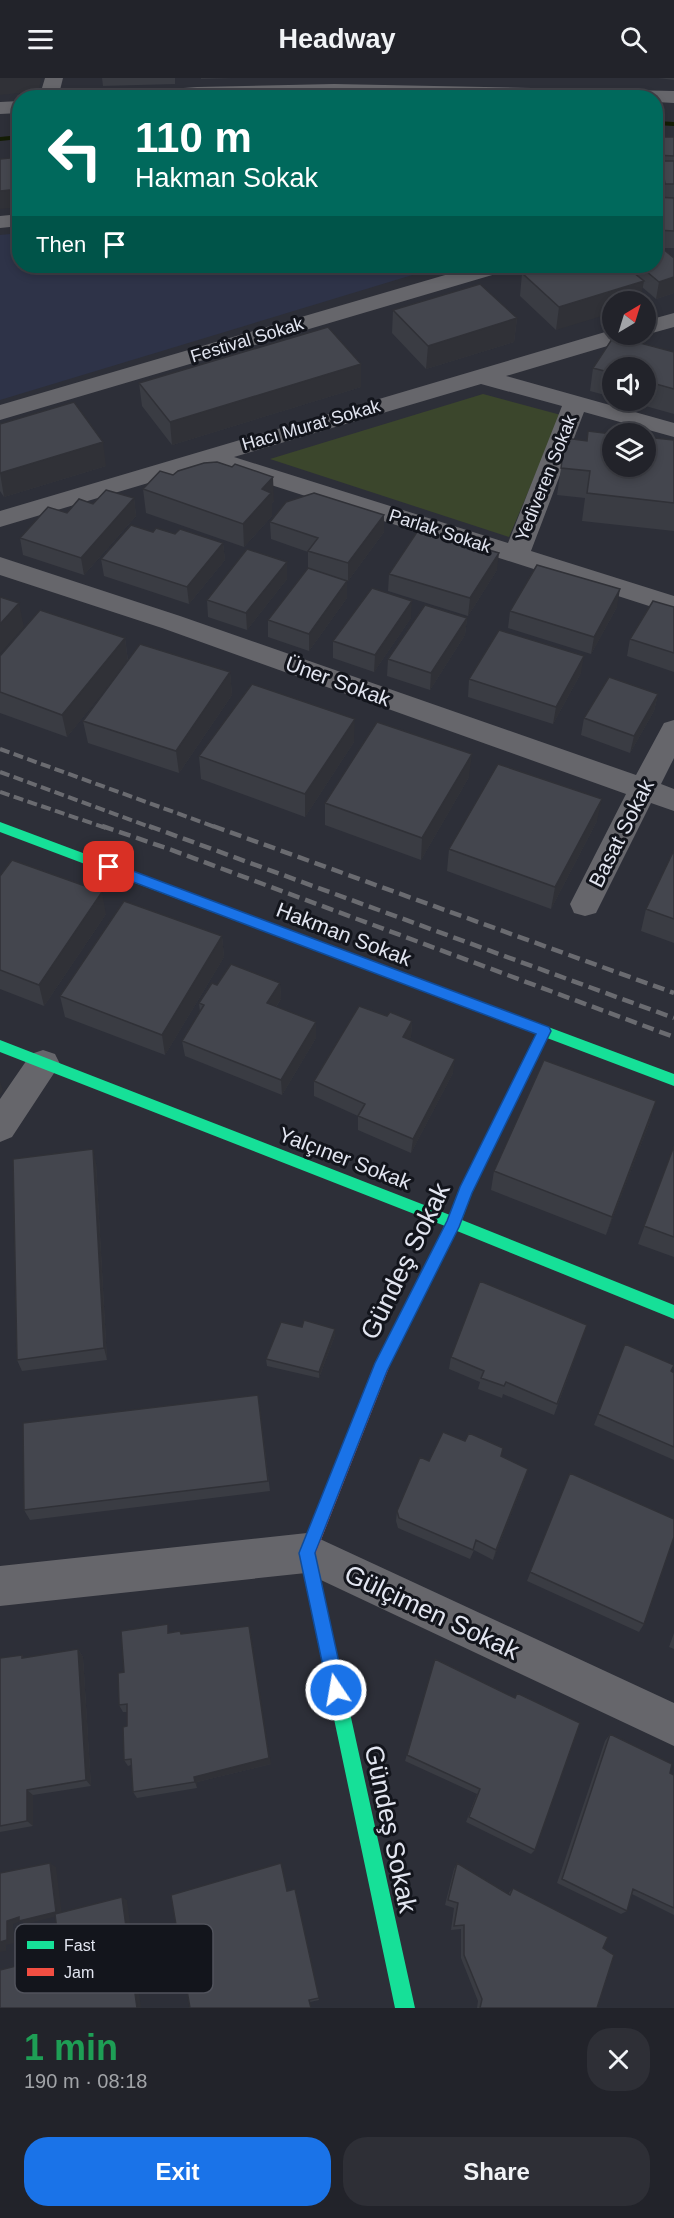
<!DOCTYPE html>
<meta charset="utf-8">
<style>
:root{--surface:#22232a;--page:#2e2f36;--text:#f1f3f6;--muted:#a2a4a8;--line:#3f4047;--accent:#1a73e8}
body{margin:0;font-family:Helvetica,sans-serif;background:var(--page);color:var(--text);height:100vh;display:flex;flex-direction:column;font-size:22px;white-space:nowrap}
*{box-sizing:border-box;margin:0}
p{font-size:20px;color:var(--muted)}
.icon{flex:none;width:33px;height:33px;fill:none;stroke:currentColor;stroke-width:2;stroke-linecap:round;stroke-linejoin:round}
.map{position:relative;height:1930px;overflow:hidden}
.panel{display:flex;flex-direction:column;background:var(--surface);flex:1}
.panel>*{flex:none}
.guide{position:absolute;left:12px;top:12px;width:651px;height:183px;border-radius:24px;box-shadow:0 3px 9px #0003,0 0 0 2px var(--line);background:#00695c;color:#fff;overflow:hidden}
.needle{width:39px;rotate:38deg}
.controls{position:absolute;left:602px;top:213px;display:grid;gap:12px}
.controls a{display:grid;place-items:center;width:54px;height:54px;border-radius:50%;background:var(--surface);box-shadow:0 3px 9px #0003,0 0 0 2px var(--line);font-size:30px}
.pin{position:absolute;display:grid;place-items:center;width:51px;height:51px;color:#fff;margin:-26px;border-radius:12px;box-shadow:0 3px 9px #0006}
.me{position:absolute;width:66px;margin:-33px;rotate:348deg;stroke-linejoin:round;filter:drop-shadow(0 0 4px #0008)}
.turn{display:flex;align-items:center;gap:21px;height:126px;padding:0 24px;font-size:27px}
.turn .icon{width:78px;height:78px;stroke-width:2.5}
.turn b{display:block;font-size:42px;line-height:51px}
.then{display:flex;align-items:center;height:57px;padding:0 24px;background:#0003;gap:12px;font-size:22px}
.round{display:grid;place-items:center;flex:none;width:63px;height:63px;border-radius:24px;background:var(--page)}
.headline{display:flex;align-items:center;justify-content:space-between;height:102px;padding:0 24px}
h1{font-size:36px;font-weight:700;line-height:45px;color:#1e9e55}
.cta{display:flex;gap:12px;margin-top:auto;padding:12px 24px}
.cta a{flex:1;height:69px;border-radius:24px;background:var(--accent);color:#fff;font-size:24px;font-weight:700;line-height:69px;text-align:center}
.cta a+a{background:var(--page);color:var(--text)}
header{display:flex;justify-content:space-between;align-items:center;height:78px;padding:0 24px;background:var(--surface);font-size:27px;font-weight:700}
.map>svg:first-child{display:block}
</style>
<header><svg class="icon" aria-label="menu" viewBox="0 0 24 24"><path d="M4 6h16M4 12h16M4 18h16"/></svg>Headway<svg class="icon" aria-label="search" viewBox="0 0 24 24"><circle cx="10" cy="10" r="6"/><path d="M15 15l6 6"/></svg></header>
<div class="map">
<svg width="674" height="1930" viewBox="0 0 674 1930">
<rect width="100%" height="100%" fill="#2d2f38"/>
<!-- built -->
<path fill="#2e3348" d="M19,155l1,33h422l-442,134v-165z"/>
<!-- green -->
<path fill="#3b462c" d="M483,316l78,21 -52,122 -239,-78z"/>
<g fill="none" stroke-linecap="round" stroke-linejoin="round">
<!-- stream -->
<path fill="#141d05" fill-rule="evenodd" d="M656,43l18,1v4l-18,-1z
M20,57v4l-20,2v-4z"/>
<!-- street -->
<path fill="#66666b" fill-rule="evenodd" d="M45,0h18l-5,20h-19z
M334,6l340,7v12l-18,-1v-4l-322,-3 -214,3 2,-4 7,-2 68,-5z
M20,23v12l-20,1v-12z
M20,136v12l-20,2v-12z
M476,188h25l1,2 -3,5 -499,147v-15z
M674,235v14l-29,8 -1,-1 1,-13z
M612,252v4h22l-3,5 -125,37 168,47v14l-90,-25 -53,139 143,45v18l-453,-145 -3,-5 1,-2 -219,65v-16zM481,306l81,22 -54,137 -274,-86z
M0,479l180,59 456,159 28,-52 10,-3v38l-13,26 13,5v22l-23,-8 -55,110 -11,3 -11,-3 -4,-9 56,-110 -464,-166 -162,-53z
M43,972l12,4 5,10 -48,73 -12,5v-43l31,-45z
M307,1455l367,170v43l-368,-173 -306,33v-40z"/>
<!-- fast -->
<path fill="#16e098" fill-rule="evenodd" d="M0,744l674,252v12l-127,-48 -75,155 -10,27 212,85v14l-217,-88 -70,139 -5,2 -5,-2 -3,-5 3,-5 68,-134 -445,-174v-12l450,175 10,-27 76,-154 -536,-202z
M309,1463l6,2 2,6 -2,5 100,454h-20l-96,-455 4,-10z"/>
<!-- jam -->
<path fill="#f24e42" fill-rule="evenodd" d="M382,1280l5,2 3,5 -75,190 -6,2 -6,-2 -2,-6 73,-184 3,-5z"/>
<!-- rail-far1 -->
<path stroke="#6a6b70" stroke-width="4" stroke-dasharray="10 4.5" stroke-linecap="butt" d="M0,671l218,79
M0,694l153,56
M0,714l106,36"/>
<!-- rail -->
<path stroke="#6a6b70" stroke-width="4.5" stroke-dasharray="12 6" stroke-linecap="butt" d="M102,748l67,23 505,188
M149,748l525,192
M213,748l461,167"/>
</g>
<!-- wall -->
<path fill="#3a3c43" d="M102,0h73v6l-72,2z
M201,0h32l-32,1z
M654,0h20v2l-16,-2z
M656,59h18v111h-12l12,10v35l-18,6 -14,-12 -86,43 -36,-34 2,-23 24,-7h110z
M393,232l124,8 -3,24 -88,27 -34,-36z
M674,274v62l-50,-14h21v-32h-33v29l-22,-6 3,-23z
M361,286v23l-189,58 -30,-39 -3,-23z
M0,346l106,42 -102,31 -4,-6z
M674,362v91l-92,-10 3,-23 -28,-3 4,-27 25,-27z
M173,397l101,26 -2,2v13l-28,31 -98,-34 -3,-24z
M134,420l2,18 -52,59 -61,-20 -3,-17 47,-25 26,-9z
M384,437v17l-36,49 -6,-2 5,19 -38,53 -41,-14v-17l40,-52v-16l-37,-13 -1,-17z
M153,454l22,2 48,9 2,17 -36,44 -85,-28 -3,-17z
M287,484v17l-40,51 -39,-13 -1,-17z
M497,492l-29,46 -80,-25 1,-17z
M617,529l-26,47 -83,-26 2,-17z
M674,529v65l-47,-16 3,-17z
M411,540l-37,54 -41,-14v-17z
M467,540l-2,17 -35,55 -43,-14 1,-17z
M125,560l3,23 102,11 2,23 -53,78 -91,-30 -5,-22 34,-46 -50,62 -67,-24v-57z
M581,595l-28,51 -85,-27 1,-18z
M658,616l-4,17 -24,42 -49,-18 3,-17z
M354,664l-49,75 -104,-38 -2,-23z
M469,699l-48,83 -96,-35v-22z
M597,743l-46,88 -104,-38 2,-22z
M674,772v93l-33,-12 5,-22z
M0,798l106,38 -62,92 -44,-17z
M222,858l2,21 -59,98 -100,-38 -5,-21z
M280,905l1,16 -5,8 40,31 -34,57 -97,-39 -3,-15 18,-29 -1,-9 18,-18z
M387,938l25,5 -1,16 -2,3 44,33 -42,80 -53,-23v-14l-44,-20v-15z
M650,1043l-44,114 -115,-45 3,-19z
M674,1068v111l-36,-13z
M96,1085l11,197 -85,11 -5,-11z
M587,1247l-33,90 -51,-21 -1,4 -24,-9 2,-7 -31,-13 2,-12z
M335,1257l-16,43 -52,-12 -1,-7z
M625,1266l49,29v87l-80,-35z
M258,1317l12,96 -240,29 -6,-10z
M465,1363l38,7 -2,8 24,23 -32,81 -19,-10 -4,9 -72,-31 -2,-7 1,-10 32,-50z
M570,1395l74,151 -5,8 -112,-51z
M171,1554l11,2 89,130 -74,18v6l-60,10 -4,-6 -2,-27 -3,1 -4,-6 3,-34v-14h-4l-4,-7 5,-33z
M674,1555v16l-5,-2z
M78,1571l5,8 8,129 -58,9v31l-33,6v-174l22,-3 2,3z
M435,1581l100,191 -4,4 -65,-32 11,-28 -72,-33z
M610,1656l64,41v140l-42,-21 -5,17 -6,3 -64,-31 48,-142z
M457,1785l51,31 5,-6 90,60 -6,60h-120l1,-7 -17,-43v-29l-10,1 3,-22 -9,-3 9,-36z
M295,1811l24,111 -9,2 -23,-111z"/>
<!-- shaded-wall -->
<path fill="#303137" d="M0,0h41l-2,13 -39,4z
M20,111v18l-20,2v-18z
M674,199v16l-18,6 3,-17z
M644,203l-4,21h-28v11l-56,17 3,-23z
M517,240l-3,24 -88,27 2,-23z
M361,286v23l-189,58 -2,-23z
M103,364l3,24 -102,31 -4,-24z
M273,399l1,24 -2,2v13l-28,31 -1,-23 19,-35z
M134,420l2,18 -52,59 -3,-17z
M384,437v17l-36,49v-18z
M223,465l2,17 -36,44 -2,-17z
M499,475l-2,17 -29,46 2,-18z
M287,484v17l-40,51 -1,-17z
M347,503v17l-38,53v-17z
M620,511l-3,18 -26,47 3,-17z
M412,523l-1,17 -37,54 1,-17z
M19,525l5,24 -24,27v-30z
M467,540l-2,17 -35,55 1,-17z
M125,560l3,24 -61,75 -5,-22z
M584,578l-3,17 -28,51 3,-17z
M230,594l2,23 -53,78 -3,-22z
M658,616l-4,17 -24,42 4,-17z
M355,641l-1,23 -49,75v-23z
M472,676l-3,23 -48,83 1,-22z
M602,721l-5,22 -46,88 4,-22z
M102,814l4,22 -62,92 -5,-21z
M222,858l2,21 -59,98 -3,-20z
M280,905l1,16 -13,19 -1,-15z
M412,943l-1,16 -9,15 1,-15z
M316,944v16l-34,57 -1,-15z
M455,981l-2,14 -42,80 2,-14z
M0,1003l3,10 -3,4z
M656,1023l-6,20 -44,114 6,-18z
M93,1071l3,14 11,197 -3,-12z
M335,1251v6l-16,43v-6z
M528,1391l-3,10 -32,81 3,-10z
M251,1556l20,130 -74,18v6l-2,-6 -1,-5z
M78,1571l5,8 8,129 -5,-6z
M27,1712l6,5v31l-6,-5z
M50,1785l6,4 6,48 -36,9 -5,-3 -8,3 1,19 -8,2v6l-6,1v-10l7,-21z
M122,1819l5,3 14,108h-4z"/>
<!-- building -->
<path fill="#44464e" stroke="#303137" stroke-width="1.5" d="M656,59h18v19l-18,-1z
M20,79v32l-20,2v-32z
M661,83h13v23h-9z
M656,93h4l4,21 -8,-1z
M656,119l18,1v33l-18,-1z
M656,165l18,15v19l-15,5 -19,-16h16z
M546,188h79l19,15 -85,26 -37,-34z
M480,206l37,34 -89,28 -35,-36z
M328,249l33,37 -191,58 -31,-39z
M614,258l60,16v37l-29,-8v-13h-33v5l-19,-5z
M74,324l29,40 -103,31v-49z
M588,353l24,3v32h33v-29l29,3v63l-87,-10 3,-22 -29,-3 4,-30 22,3z
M217,384l15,5 3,-3 38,13 -11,12 9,4 -28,31 -100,-35 17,-18 13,4 5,-4 26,-8z
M106,412l28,8 -53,60 -61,-20 28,-31 19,6 12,-14 14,5z
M314,415l70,22 -36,48 -40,-12 10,-13 -48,-16 16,-20z
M131,447l22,7 3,-4 19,6 5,-5 43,14 -36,44 -86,-28z
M419,451l80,24 -29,45 -81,-24z
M247,471l40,13 -41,51 -39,-13z
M537,487l83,24 -26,48 -84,-26z
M308,490l39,13 -38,53 -41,-14z
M372,510l40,13 -37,54 -42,-14z
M0,519l19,6 -19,21z
M653,523l21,6v46l-44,-14z
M425,527l42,13 -36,55 -43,-14z
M40,532l85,28 -63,77 -62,-23v-36z
M499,552l85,26 -28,51 -87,-28z
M140,566l90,28 -54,79 -93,-30z
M609,599l49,17 -24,42 -50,-18z
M252,606l103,35 -50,75 -106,-38z
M377,644l95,32 -50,84 -97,-35z
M498,686l104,35 -47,88 -106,-38z
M674,772v69l-28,-10z
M12,782l90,32 -63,93 -39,-15v-94z
M124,823l98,35 -60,99 -102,-39z
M231,886l49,19 -13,20 49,19 -35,58 -99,-39 22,-36 -5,-2 13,-20 5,2z
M359,928l28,10 3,-4 22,9 -9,16 52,22 -42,80 -55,-23 7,-12 -51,-23z
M544,982l112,41 -44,116 -118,-46z
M674,1068v91l-30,-11z
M93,1071l11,199 -87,12 -4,-201z
M480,1203l107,44 -30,79 -51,-22 -2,4 -23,-8 3,-7 -33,-14z
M304,1242l31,9 -16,43 -53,-13 15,-37 21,5z
M625,1266l49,21 -3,6 3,2v74l-76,-33z
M258,1317l10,86 -244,29 -1,-87z
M443,1354l22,9 4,-8 34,15 -2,8 27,13 -32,81 -20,-10 -3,10 -74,-32 -2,-7 23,-54 9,4z
M570,1395l104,46v18l-30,87 -114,-52z
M168,1546v9l12,-2 1,3 68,-8 20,132 -75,19 1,5 -62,10 -2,-33 -7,1 -1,-33 4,-1v-22l-8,1 -1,-32 6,-1 -3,-41z
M78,1571l8,131 -59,10v31l-27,5v-168l22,-3v3z
M435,1581l80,39 2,-5 63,30 -45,127 -66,-33 11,-28 -73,-34z
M610,1656l62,30 -2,9 4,2v133l-41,-19 -6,22 -65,-32z
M50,1785l6,49 -37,9v-4l-12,4v19l-7,2v-69z
M281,1785l6,28 8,-2 24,109 -10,2 2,8h-121l-19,-113z
M457,1785l53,32 3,-7 95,49 -5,11 11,7 -17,53h-117l2,-9 -18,-44v-30l-10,1 4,-23 -10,-3z
M122,1819l15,111h-137v-38l60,-15 -5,-41z"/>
<!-- route -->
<path fill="#1a73e8" stroke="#114b97" stroke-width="1.5" d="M109,784l440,165 2,4 -79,162 -13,34 -72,144 -72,182 30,137 -2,6 -7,3 -6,-3 -2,-6 -29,-137 76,-190 72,-142 13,-34 76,-153 -432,-163 -2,-4z"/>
<g text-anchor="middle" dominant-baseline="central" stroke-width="6" stroke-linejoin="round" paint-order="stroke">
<!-- far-street labels -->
<g font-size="18" fill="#e2e5f0" stroke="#13151c">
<text transform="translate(247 262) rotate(-17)">Festival Sokak</text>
<text transform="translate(311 347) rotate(-16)">Hacı Murat Sokak</text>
<text transform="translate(546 400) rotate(-68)">Yediveren Sokak</text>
<text transform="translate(440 453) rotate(18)">Parlak Sokak</text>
</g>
<!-- street labels -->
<g font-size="21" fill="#e2e5f0" stroke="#13151c">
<text transform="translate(338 603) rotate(20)">Üner Sokak</text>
<text transform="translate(621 755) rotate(-63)">Basat Sokak</text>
<text transform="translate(344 856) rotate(21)">Hakman Sokak</text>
<text transform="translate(345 1080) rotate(21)">Yalçıner Sokak</text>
</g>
<!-- near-street labels -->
<g font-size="26" fill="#e2e5f0" stroke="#13151c">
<text transform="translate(405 1183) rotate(-64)">Gündeş Sokak</text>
<text transform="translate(432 1534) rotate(25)">Gülçimen Sokak</text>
<text transform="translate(391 1751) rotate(78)">Gündeş Sokak</text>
</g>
</g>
<!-- legend -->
<rect x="15" y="1846" width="198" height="69" rx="9" fill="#13151c" stroke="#51535c" stroke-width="1.5"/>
<rect x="27" y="1863" width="27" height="8" fill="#16e098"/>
<rect x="27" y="1890" width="27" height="8" fill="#f24e42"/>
<g font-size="16" fill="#e2e5f0">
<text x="64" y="1873">Fast</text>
<text x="64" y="1900">Jam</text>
</g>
</svg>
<div class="controls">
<a><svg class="needle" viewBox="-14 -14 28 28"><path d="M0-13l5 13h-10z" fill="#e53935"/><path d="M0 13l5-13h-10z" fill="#a2a4a8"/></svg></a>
<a><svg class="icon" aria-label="sound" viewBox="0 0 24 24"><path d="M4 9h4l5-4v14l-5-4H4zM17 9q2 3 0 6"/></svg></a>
<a><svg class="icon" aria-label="layers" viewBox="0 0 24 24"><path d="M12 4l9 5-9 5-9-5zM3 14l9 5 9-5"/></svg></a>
</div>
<div class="pin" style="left:109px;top:789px;background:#d93025"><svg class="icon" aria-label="arrive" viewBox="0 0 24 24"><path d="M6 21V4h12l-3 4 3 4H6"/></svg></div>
<svg class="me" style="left:336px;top:1612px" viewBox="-20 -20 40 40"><circle r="17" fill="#1a73e8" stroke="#fff" stroke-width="3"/><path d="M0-11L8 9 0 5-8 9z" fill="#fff"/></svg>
<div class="guide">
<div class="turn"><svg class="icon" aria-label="left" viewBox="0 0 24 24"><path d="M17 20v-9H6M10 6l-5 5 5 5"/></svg><div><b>110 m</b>Hakman Sokak</div></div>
<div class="then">Then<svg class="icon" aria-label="arrive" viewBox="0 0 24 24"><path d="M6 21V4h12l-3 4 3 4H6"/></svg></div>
</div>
</div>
<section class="panel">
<div class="headline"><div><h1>1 min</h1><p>190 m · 08:18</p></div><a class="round"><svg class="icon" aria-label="close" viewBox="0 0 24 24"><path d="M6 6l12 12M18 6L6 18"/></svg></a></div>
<div class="cta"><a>Exit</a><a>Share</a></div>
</section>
